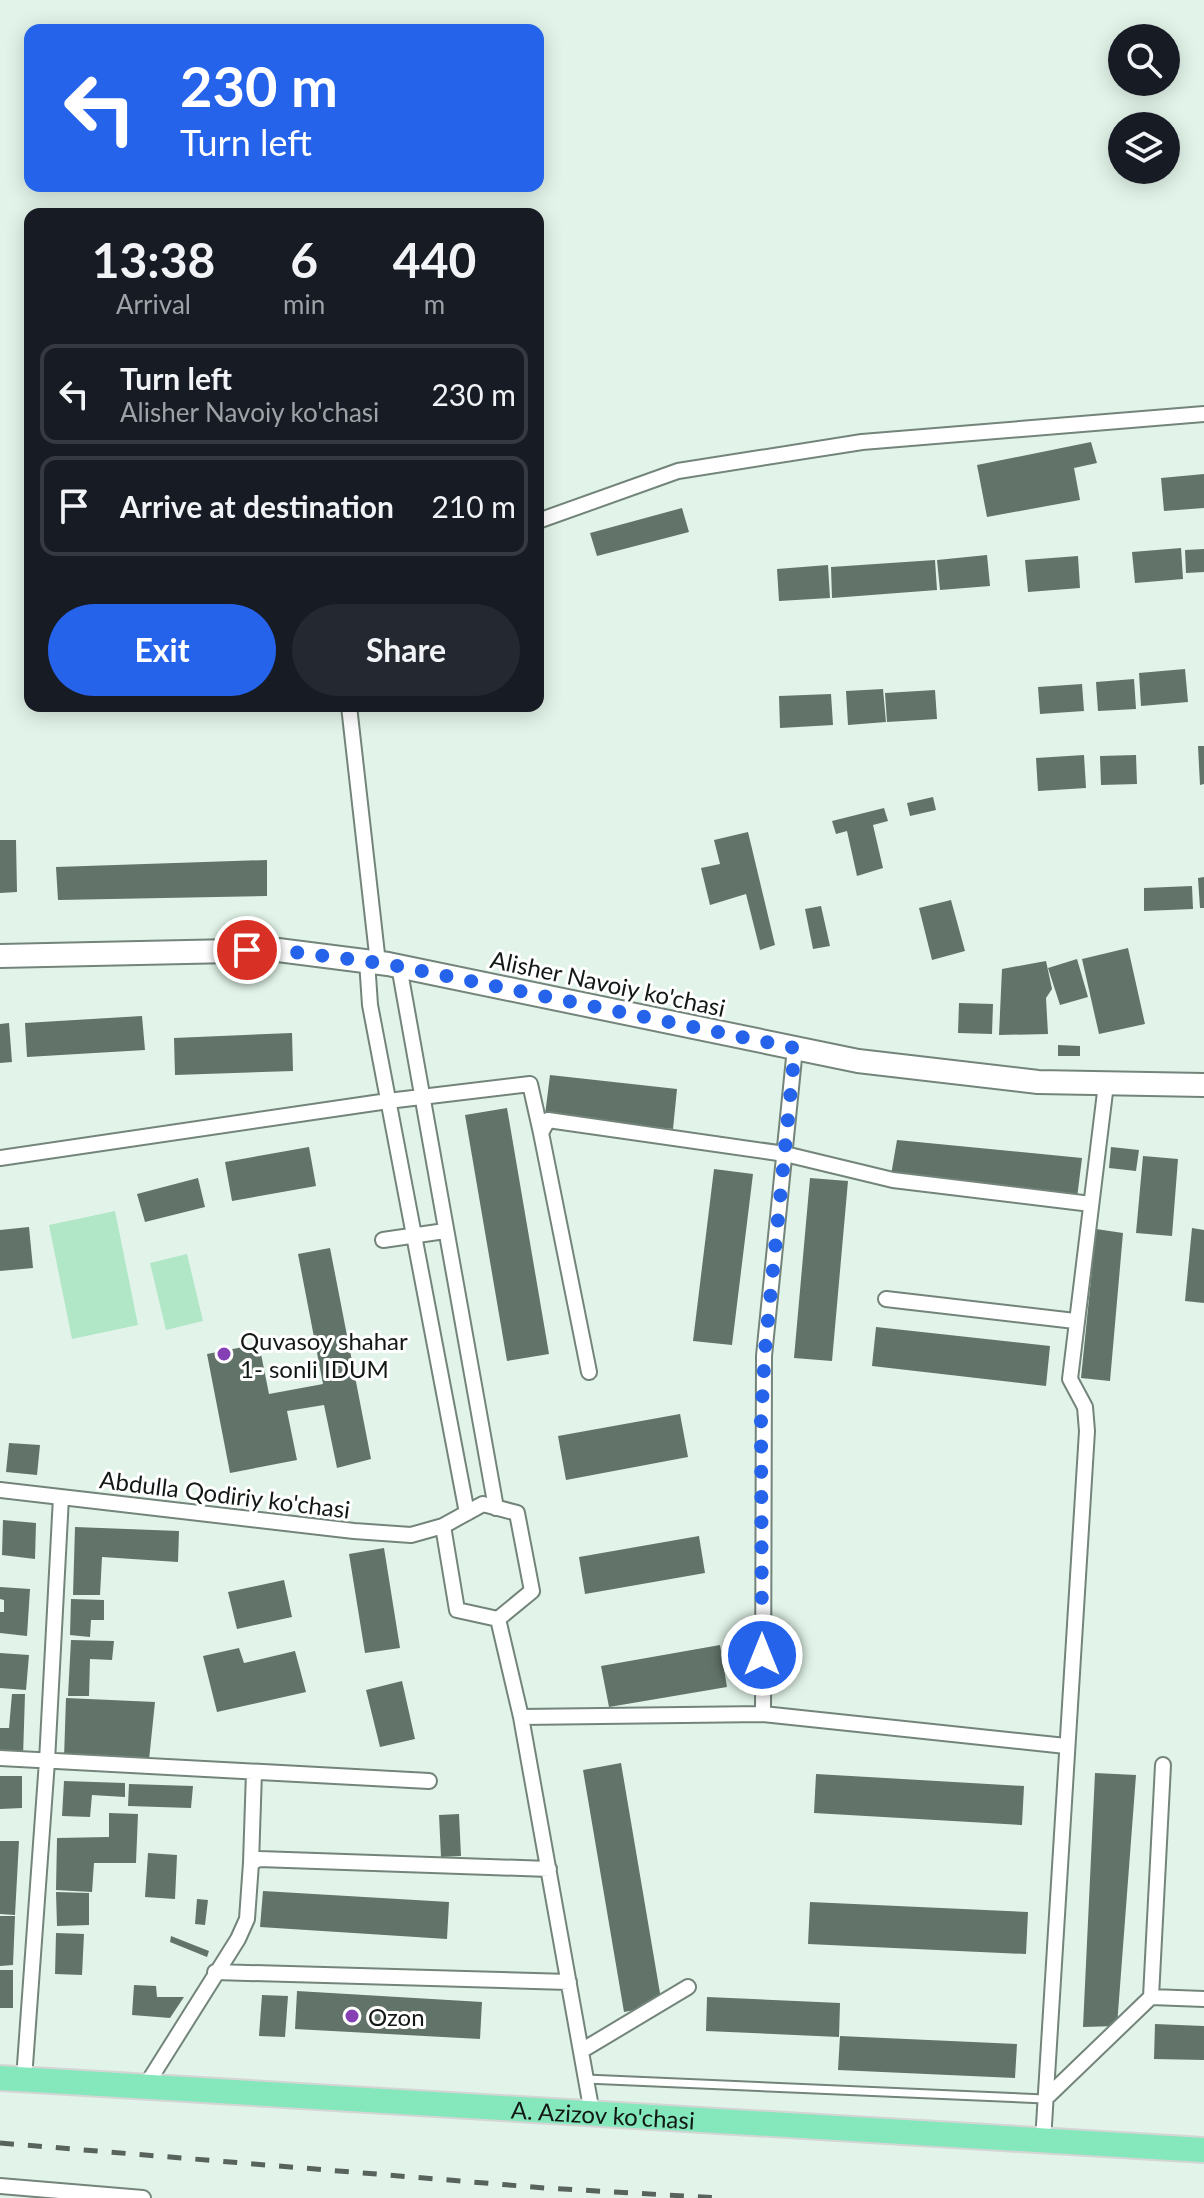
<!DOCTYPE html>
<style>
:root{--surface:#171b24;--page:#242831;--text:#f1f3f6;--muted:#9ea1a6;--line:#363941;--accent:#2563eb}
body{margin:0;font-family:Lato,sans-serif;background:var(--page);color:var(--text);height:100vh;display:flex;flex-direction:column;font-size:30px;white-space:nowrap}
*{box-sizing:border-box;margin:0}
p{font-size:26px;color:var(--muted)}
.icon{flex:none;width:44px;height:44px;fill:none;stroke:currentColor;stroke-width:2;stroke-linecap:round;stroke-linejoin:round}
.map{position:relative;flex:1;overflow:hidden}
.sheet{position:absolute;left:24px;top:208px;width:520px;height:504px;display:flex;flex-direction:column;background:var(--surface);border-radius:16px;box-shadow:0 4px 20px #0003}
.sheet>*{flex:none}
.hud{position:absolute;left:24px;top:24px;width:520px;height:168px;border-radius:16px;box-shadow:0 4px 20px #0003;background:#2563eb;color:#fff;overflow:hidden}
.tools{position:absolute;left:1108px;top:24px;display:grid;gap:16px}
.tools a{display:grid;place-items:center;width:72px;height:72px;border-radius:50%;background:var(--surface);box-shadow:0 4px 20px #0003;font-size:40px}
.pin{position:absolute;display:grid;place-items:center;width:68px;height:68px;color:#fff;margin:-34px;border:4px solid #fff;border-radius:50%;box-shadow:0 2px 8px #0007}
.me{position:absolute;width:88px;margin:-44px;rotate:0deg;stroke-linejoin:round;filter:drop-shadow(0 0 6px #0008)}
.turn{display:flex;align-items:center;gap:28px;height:168px;padding:0 24px;font-size:36px}
.turn .icon{width:104px;height:104px;stroke-width:2.5}
.turn b{display:block;font-size:56px;line-height:68px}
.eta{display:flex;justify-content:space-evenly;align-items:center;height:136px;text-align:center}
.eta b{font-size:48px;font-weight:700;line-height:56px}
.primary-button{display:flex;gap:16px;margin-top:auto;padding:16px 24px}
.primary-button a{flex:1;height:92px;border-radius:48px;background:var(--accent);color:#fff;font-size:32px;font-weight:700;line-height:92px;text-align:center}
.primary-button a+a{background:var(--page);color:var(--text)}
ul{padding:0;list-style:none}
li{display:flex;align-items:center;gap:24px;height:100px;margin:0 16px 12px;padding:0 8px;border:4px solid var(--line);border-radius:16px}
li div{flex:1}
li b{display:block;font-size:30px}
li em{font-style:normal}
.map>svg:first-child{display:block}
</style>
<div class="map">
<svg width="1204" height="2198" viewBox="0 0 1204 2198">
<rect width="100%" height="100%" fill="#e2f4e9"/>
<!-- pitch -->
<path fill="#b1e6c7" d="M115,1211l23,114 -66,14 -23,-114z
M187,1254l16,67 -37,9 -16,-67z"/>
<!-- building -->
<path fill="#627369" d="M1091,442l6,21 -23,5 6,32 -93,17 -10,-52z
M1204,474v34l-40,3 -3,-33z
M682,508l7,24 -92,24 -7,-23z
M1181,548l2,31 -48,4 -3,-31z
M1204,549v23l-18,1 -1,-23z
M987,555l3,31 -50,4 -3,-30z
M1078,556l2,32 -52,4 -3,-32z
M935,560l2,30 -105,8 -1,-31z
M828,565l2,33 -51,3 -2,-32z
M1185,669l3,33 -47,4 -2,-33z
M1134,679l2,30 -38,2 -2,-29z
M1082,684l2,27 -44,3 -2,-27z
M883,689l3,33 -38,3 -2,-34z
M935,690l2,29 -50,3 -2,-29z
M831,694l2,31 -53,3 -1,-32z
M1198,746h6v38l-4,1z
M1084,755l2,33 -48,3 -2,-33z
M1136,755l1,29 -36,1 -1,-29z
M933,797l3,13 -26,6 -3,-13z
M884,808l4,13 -15,4 10,43 -26,8 -10,-45 -11,3 -4,-13z
M748,832l27,113 -15,5 -14,-56 -36,11 -9,-37 19,-4 -6,-24z
M0,840h16l1,52 -17,1z
M267,860v36l-209,4 -2,-33z
M1204,877v31h-4l-2,-30z
M1192,886l1,23 -49,2v-23z
M951,900l14,51 -33,9 -13,-52z
M821,906l9,40 -17,3 -8,-40z
M1128,948l17,76 -46,10 -17,-75z
M1077,959l11,38 -28,8 -12,-37z
M1046,961l6,28 -6,9 2,36 -49,1 3,-66z
M959,1003l34,1 -1,30 -34,-1z
M142,1016l3,34 -118,7 -2,-34z
M9,1023l3,39 -12,1v-39z
M292,1033l1,38 -118,4 -1,-37z
M1058,1045l22,1v10h-22z
M550,1075l127,14 -4,40 -128,-14z
M507,1108l42,246 -42,7 -42,-246z
M897,1140l185,18 -5,40 -186,-23z
M309,1147l7,39 -84,15 -7,-39z
M1111,1147l28,3 -3,21 -27,-3z
M1143,1156l35,3 -6,77 -36,-3z
M714,1169l39,5 -21,171 -39,-4z
M198,1178l7,29 -60,15 -8,-28z
M810,1178l38,3 -16,180 -38,-3z
M29,1227l4,41 -33,3v-41z
M1192,1228l12,2v73l-19,-2z
M1096,1229l27,4 -13,148 -29,-3z
M330,1248l41,211 -34,9 -13,-63 -37,6 10,49 -67,13 -23,-119 52,-10 10,50 54,-10 -25,-130z
M876,1327l174,19 -4,40 -174,-20z
M680,1414l8,43 -122,23 -8,-44z
M9,1443l31,2 -3,30 -31,-3z
M3,1520l33,3 -1,36 -33,-4z
M75,1527l104,4 -1,31 -76,-5 -2,38h-27z
M699,1536l6,37 -120,21 -6,-37z
M384,1548l16,100 -35,5 -16,-99z
M284,1580l8,37 -55,12 -9,-37z
M0,1587l30,2 -3,47 -27,-3v-21h4v-12l-4,-1z
M71,1599l33,1v20h-13l-1,17 -20,-2z
M71,1640l43,1 -2,19 -22,-1 -1,37h-21z
M720,1645l7,42 -118,20 -8,-41z
M239,1648l5,15 51,-12 11,41 -89,20 -14,-56z
M0,1653l29,2 -3,35 -26,-2z
M402,1681l13,58 -35,8 -14,-57z
M12,1694h13l-2,63 -23,-1v-28h9z
M66,1698l89,4 -6,58 -85,-2z
M621,1763l41,242 -38,7 -41,-242z
M1095,1773l41,2 -19,251 -34,1z
M816,1774l208,12 -2,39 -208,-12z
M0,1776h22v32l-22,1z
M64,1781l61,2v14l-33,-2 -2,22 -28,-1z
M129,1784l64,2 -2,22 -63,-2z
M109,1813l29,1 -2,49h-42l-2,29 -36,-2 1,-52 52,-1z
M459,1814l2,42 -20,1 -2,-42z
M0,1841h19l-4,74 -15,-1z
M148,1853l29,2 -2,44 -30,-2z
M263,1891l186,11 -2,37 -187,-12z
M56,1892l33,1v32l-32,1z
M197,1899l11,1 -3,25 -10,-1z
M810,1902l218,10 -2,42 -218,-10z
M0,1916h15l-2,49 -13,1z
M56,1933l28,1 -2,41 -27,-1z
M171,1936l38,15 -2,6 -37,-15z
M0,1970h13v38h-13z
M134,1985l22,1 1,11h27l-14,21 -38,-3z
M297,1991l185,11 -2,37 -185,-10z
M262,1995l26,1 -3,41 -26,-1z
M707,1997l133,6 -1,34 -133,-6z
M1155,2024l49,2v34l-50,-1z
M840,2036l177,8 -2,34 -177,-8z"/>
<g fill="none" stroke-linecap="round" stroke-linejoin="round">
<defs>
<path id="lane" d="M586,2079l459,20"/>
<path id="street" d="M538,521l140,-50 184,-29 342,-28
M349,706l29,257
M367,961l3,44 97,508
M399,966l97,542
M0,1158l388,-57 142,-17 11,49
M383,1240l62,-9
M886,1299l189,22
M589,1372l-48,-239 7,-13 237,34 108,26 198,24
M0,1490l354,41 57,4 32,-9
M483,1504l34,9 15,78 -34,28 -41,-9 -14,-84z
M498,1619l23,98 71,396
M763,1714l1,-358 31,-308
M521,1717l242,-3 303,32
M0,1758l429,23
M251,1863l3,-91
M215,1972l354,10
M1151,1997l53,2
M581,2051l107,-64
M24,2079l23,-318 14,-264
M145,2087l93,-148 9,-20 4,-56 8,-4 290,10
M1045,2099l106,-102 12,-232
M1043,2141l44,-710 -2,-24 -15,-28 36,-295
M0,2186l143,12"/>
<path id="secondary" d="M0,956l278,-6 110,14 470,97 180,21 166,3"/>
<g id="primary">
<path id="s1" d="M0,2078l1204,72"/>
</g>
</defs>
<!-- lane casing -->
<use href="#lane" stroke="#73847a" stroke-width="11"/>
<!-- street casing -->
<use href="#street" stroke="#73847a" stroke-width="18"/>
<!-- secondary casing -->
<use href="#secondary" stroke="#73847a" stroke-width="26"/>
<!-- primary casing -->
<use href="#primary" stroke="#d4d5d5" stroke-width="28"/>
<!-- lane -->
<use href="#lane" stroke="#fff" stroke-width="7"/>
<!-- street -->
<use href="#street" stroke="#fff" stroke-width="14"/>
<!-- secondary -->
<use href="#secondary" stroke="#fff" stroke-width="22"/>
<!-- primary -->
<use href="#primary" stroke="#85e7bc" stroke-width="24"/>
<!-- rail -->
<path stroke="#59635d" stroke-width="5" stroke-dasharray="14 14" stroke-linecap="butt" d="M0,2143l545,45 174,10"/>
</g>
<g fill="none" stroke-linecap="round" stroke-linejoin="round">
<!-- route -->
<path stroke="#2563eb" stroke-width="14" stroke-dasharray="0 25.2" d="M247,950h31l110,14 407,84 -30,302 -4,71 1,234"/>
</g>
<!-- markers -->
<g fill="#8540b4" stroke="#fff" stroke-width="3">
<circle cx="224" cy="1354" r="8"/>
<circle cx="352" cy="2016" r="8"/>
</g>
<g text-anchor="middle" dominant-baseline="central" stroke-width="6" stroke-linejoin="round" paint-order="stroke">
<!-- street labels -->
<g font-size="24" fill="#121814" stroke="#fff">
<text transform="translate(608 983) rotate(12)">Alisher Navoiy ko'chasi</text>
<text transform="translate(225 1494) rotate(7)">Abdulla Qodiriy ko'chasi</text>
<text stroke="none"><textPath href="#s1" startOffset="604">A. Azizov ko'chasi</textPath></text>
</g>
<!-- poi labels -->
<g font-size="24" fill="#121814" stroke="#fff" text-anchor="start">
<text x="240" y="1340">Quvasoy shahar<tspan x="240" dy="28">1- sonli IDUM</tspan></text>
<text x="368" y="2016">Ozon</text>
</g>
</g>
</svg>
<div class="tools">
<a><svg class="icon" aria-label="search" viewBox="0 0 24 24"><circle cx="10" cy="10" r="6"/><path d="M15 15l6 6"/></svg></a>
<a><svg class="icon" aria-label="layers" viewBox="0 0 24 24"><path d="M12 4l9 5-9 5-9-5zM3 14l9 5 9-5"/></svg></a>
</div>
<div class="pin" style="left:247px;top:950px;background:#d93025"><svg class="icon" aria-label="arrive" viewBox="0 0 24 24"><path d="M6 21V4h12l-3 4 3 4H6"/></svg></div>
<svg class="me" style="left:762px;top:1655px" viewBox="-20 -20 40 40"><circle r="17" fill="#2563eb" stroke="#fff" stroke-width="3"/><path d="M0-11L8 9 0 5-8 9z" fill="#fff"/></svg>
<div class="hud">
<div class="turn"><svg class="icon" aria-label="left" viewBox="0 0 24 24"><path d="M17 20v-9H6M10 6l-5 5 5 5"/></svg><div><b>230 m</b>Turn left</div></div>
</div>
<section class="sheet">
<div class="eta">
<div><b>13:38</b><p>Arrival</p></div>
<div><b>6</b><p>min</p></div>
<div><b>440</b><p>m</p></div>
</div>
<ul>
<li><svg class="icon" aria-label="left" viewBox="0 0 24 24"><path d="M17 20v-9H6M10 6l-5 5 5 5"/></svg><div><b>Turn left</b><p>Alisher Navoiy ko'chasi</p></div><em>230 m</em></li>
<li><svg class="icon" aria-label="arrive" viewBox="0 0 24 24"><path d="M6 21V4h12l-3 4 3 4H6"/></svg><div><b>Arrive at destination</b></div><em>210 m</em></li>
</ul>
<div class="primary-button"><a>Exit</a><a>Share</a></div>
</section>
</div>
